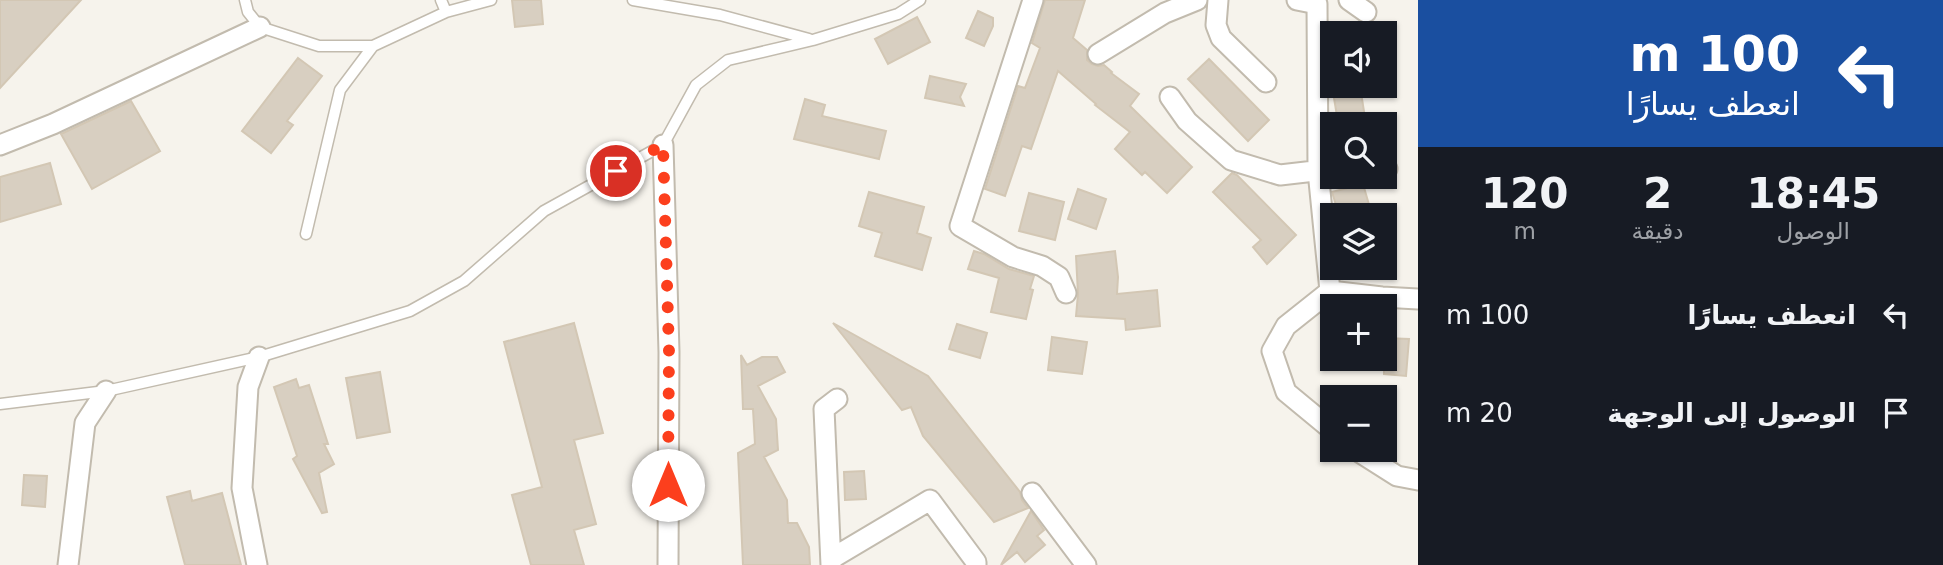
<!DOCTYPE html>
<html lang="ar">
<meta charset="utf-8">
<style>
:root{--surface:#171b24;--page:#242831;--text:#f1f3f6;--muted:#9ea1a6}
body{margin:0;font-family:"DejaVu Sans","Noto Naskh Arabic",sans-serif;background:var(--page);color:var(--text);direction:rtl;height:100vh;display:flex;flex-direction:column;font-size:26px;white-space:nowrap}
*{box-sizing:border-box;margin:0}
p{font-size:23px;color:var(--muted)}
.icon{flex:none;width:38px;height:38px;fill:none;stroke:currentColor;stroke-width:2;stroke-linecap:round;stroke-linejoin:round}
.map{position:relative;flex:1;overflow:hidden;direction:ltr}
.sheet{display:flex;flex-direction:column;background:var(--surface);width:525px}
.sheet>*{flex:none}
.hud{background:#1a4fa0;color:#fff;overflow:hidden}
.tools{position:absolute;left:1320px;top:21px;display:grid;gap:14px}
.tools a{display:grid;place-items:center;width:77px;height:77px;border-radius:0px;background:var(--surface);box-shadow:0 2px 5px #0004;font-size:35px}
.pin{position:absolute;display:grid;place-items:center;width:60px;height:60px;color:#fff;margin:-30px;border:4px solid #fff;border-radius:50%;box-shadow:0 2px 7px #0007}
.me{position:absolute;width:77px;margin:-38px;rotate:0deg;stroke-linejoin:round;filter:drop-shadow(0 0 5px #0008)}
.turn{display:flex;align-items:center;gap:24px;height:147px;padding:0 28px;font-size:32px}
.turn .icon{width:91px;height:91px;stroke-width:2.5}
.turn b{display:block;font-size:49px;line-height:60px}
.eta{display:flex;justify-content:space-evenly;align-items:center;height:119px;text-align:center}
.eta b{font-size:42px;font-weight:700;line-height:49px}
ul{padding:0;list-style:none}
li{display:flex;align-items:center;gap:21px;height:98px;padding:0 28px}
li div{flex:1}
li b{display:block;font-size:26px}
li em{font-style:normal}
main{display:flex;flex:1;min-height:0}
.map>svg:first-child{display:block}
</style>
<main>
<section class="sheet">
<div class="hud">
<div class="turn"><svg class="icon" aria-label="left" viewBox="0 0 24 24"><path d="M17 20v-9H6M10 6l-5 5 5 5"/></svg><div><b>100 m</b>انعطف يسارًا</div></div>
</div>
<div class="eta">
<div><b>18:45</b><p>الوصول</p></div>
<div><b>2</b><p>دقيقة</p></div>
<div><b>120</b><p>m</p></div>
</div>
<ul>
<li><svg class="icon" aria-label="left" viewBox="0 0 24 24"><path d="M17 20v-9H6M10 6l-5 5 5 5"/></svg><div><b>انعطف يسارًا</b></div><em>100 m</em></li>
<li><svg class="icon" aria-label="arrive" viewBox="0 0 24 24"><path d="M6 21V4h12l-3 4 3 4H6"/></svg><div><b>الوصول إلى الوجهة</b></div><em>20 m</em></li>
</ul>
</section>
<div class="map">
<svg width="1418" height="565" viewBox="0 0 1418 565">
<rect width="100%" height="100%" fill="#f6f3ec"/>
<!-- building -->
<path fill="#d8cfc1" stroke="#d3c7b4" stroke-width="2" d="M0,0h81l-81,88z
M512,0h29l2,24 -28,3z
M1045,0h40l-12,38 14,12v10l5,4 6,2 6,-1 8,7 -1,1 28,21 -9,12 62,61 -25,26 -22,-21 -3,3 -27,-26 15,-17 -35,-27 1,-1 -38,-33 -27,78 -9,-3 -17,50 -20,-7 33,-103 7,2 15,-40 -8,-5z
M978,11l15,7v8l-9,20 -18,-8z
M917,17l13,25 -42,22 -13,-25z
M298,58l24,18 -35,45 6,4 -22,28 -29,-22z
M1209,59l60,61 -21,21 -60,-62z
M930,76l36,8 -6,13 4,9 -39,-8z
M1332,86h28l5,32 -27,4z
M805,99l20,6 -3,11 64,15 -7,28 -85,-20z
M131,101l29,50 -68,38 -31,-55z
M50,163l11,41 -61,18v-45z
M1232,173l5,2 59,60 -29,29 -14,-17 8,-7 -48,-48z
M1363,184l9,31h-33l-7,-23z
M1078,189l28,10 -10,30 -28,-10z
M869,192l55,15 -7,26 14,5 -9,32 -47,-14 7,-23 -23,-7z
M1029,193l35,9 -9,38 -36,-9z
M974,251l10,3 25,15 25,7 -4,13 3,1 -7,29 -35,-7 8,-34 -31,-9z
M1115,251l3,26 -1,17 40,-4 3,36 -34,4 -1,-11 -49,-3 2,-22 -2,-38z
M574,323l29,110 -29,7 22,84 -22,6 10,35h-53l-19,-70 30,-8 -38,-145z
M833,323l95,53 92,116 2,8 6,8 -34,14 -71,-86 -12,-29 -9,3z
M957,324l30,9 -7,25 -31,-9z
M1052,337l35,5 -5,32 -34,-4z
M1384,338l25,1 -3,37 -22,-2z
M741,355l6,10 15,-8h15l8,15 -27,14 18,33 2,31 -14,7 23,43 1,23h9l12,24 1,18h-67l-5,-112 17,-9 -2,-35h-10z
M380,372l10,60 -33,6 -11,-60z
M296,379l3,9 10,-3 19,59h-4l10,20 -15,9 8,39 -5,1 -29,-54 4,-3 -23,-69z
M864,471l2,28 -21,1 -1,-28z
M24,475l23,1 -2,31 -23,-2z
M190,491l2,10 30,-8 19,72h-56l-18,-68z
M1031,511l13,19 -7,6 8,9 -20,17 -8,-10 -16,13z"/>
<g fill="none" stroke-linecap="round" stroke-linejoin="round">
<defs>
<path id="lane" d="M245,0l3,12 12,15 59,19h54l73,-34
M441,0l5,12 45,-12
M633,0l87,15 89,24
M306,234l34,-144 33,-44
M0,404l106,-13 153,-34 151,-46 54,-30 80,-70 119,-66 33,-60 32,-25 85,-20 85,-26 22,-14"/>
<path id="street" d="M1033,0l-73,226 53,31 29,9 17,11 7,16
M1218,0l-2,25 5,13 45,44
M1297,0l20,4 1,167 12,120
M1349,0l17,12
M1098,54l67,-41 32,-13
M1170,97l17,24 44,39 49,15 52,-6
M0,145l53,-21 207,-97
M663,145l6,207 -1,213
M1384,169h3
M1332,430l-46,-38 -14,-41 14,-25 44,-35 52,6 36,2
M1356,450l41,26 21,4
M1032,493l54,72
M831,559l99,-59 46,62v3
M68,565l17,-142 21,-32
M257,565l-15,-77 6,-101 11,-30
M831,565l-7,-156 13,-10"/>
</defs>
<!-- lane casing -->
<use href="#lane" stroke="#c2bbae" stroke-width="13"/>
<!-- street casing -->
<use href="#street" stroke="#c2bbae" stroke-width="23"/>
<!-- lane -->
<use href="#lane" stroke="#fff" stroke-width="10"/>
<!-- street -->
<use href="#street" stroke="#fff" stroke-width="19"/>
</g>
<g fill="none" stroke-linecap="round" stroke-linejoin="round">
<!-- route -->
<path stroke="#fc3f1d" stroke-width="12" stroke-dasharray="0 21.6" d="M616,171l47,-26 6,207 -1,133"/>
</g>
</svg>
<div class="tools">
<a><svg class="icon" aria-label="sound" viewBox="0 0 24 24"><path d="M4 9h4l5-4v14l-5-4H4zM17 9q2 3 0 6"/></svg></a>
<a><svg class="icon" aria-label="search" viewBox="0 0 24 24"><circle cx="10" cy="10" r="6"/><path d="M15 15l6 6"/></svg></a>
<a><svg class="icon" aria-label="layers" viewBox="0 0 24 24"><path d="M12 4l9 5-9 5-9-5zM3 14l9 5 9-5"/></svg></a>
<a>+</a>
<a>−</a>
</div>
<div class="pin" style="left:616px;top:171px;background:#d93025"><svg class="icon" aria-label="arrive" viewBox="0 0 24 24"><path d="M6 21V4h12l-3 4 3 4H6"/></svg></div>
<svg class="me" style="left:668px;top:485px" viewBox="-20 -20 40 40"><circle r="19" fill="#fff"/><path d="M0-13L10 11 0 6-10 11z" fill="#fc3f1d"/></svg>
</div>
</main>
